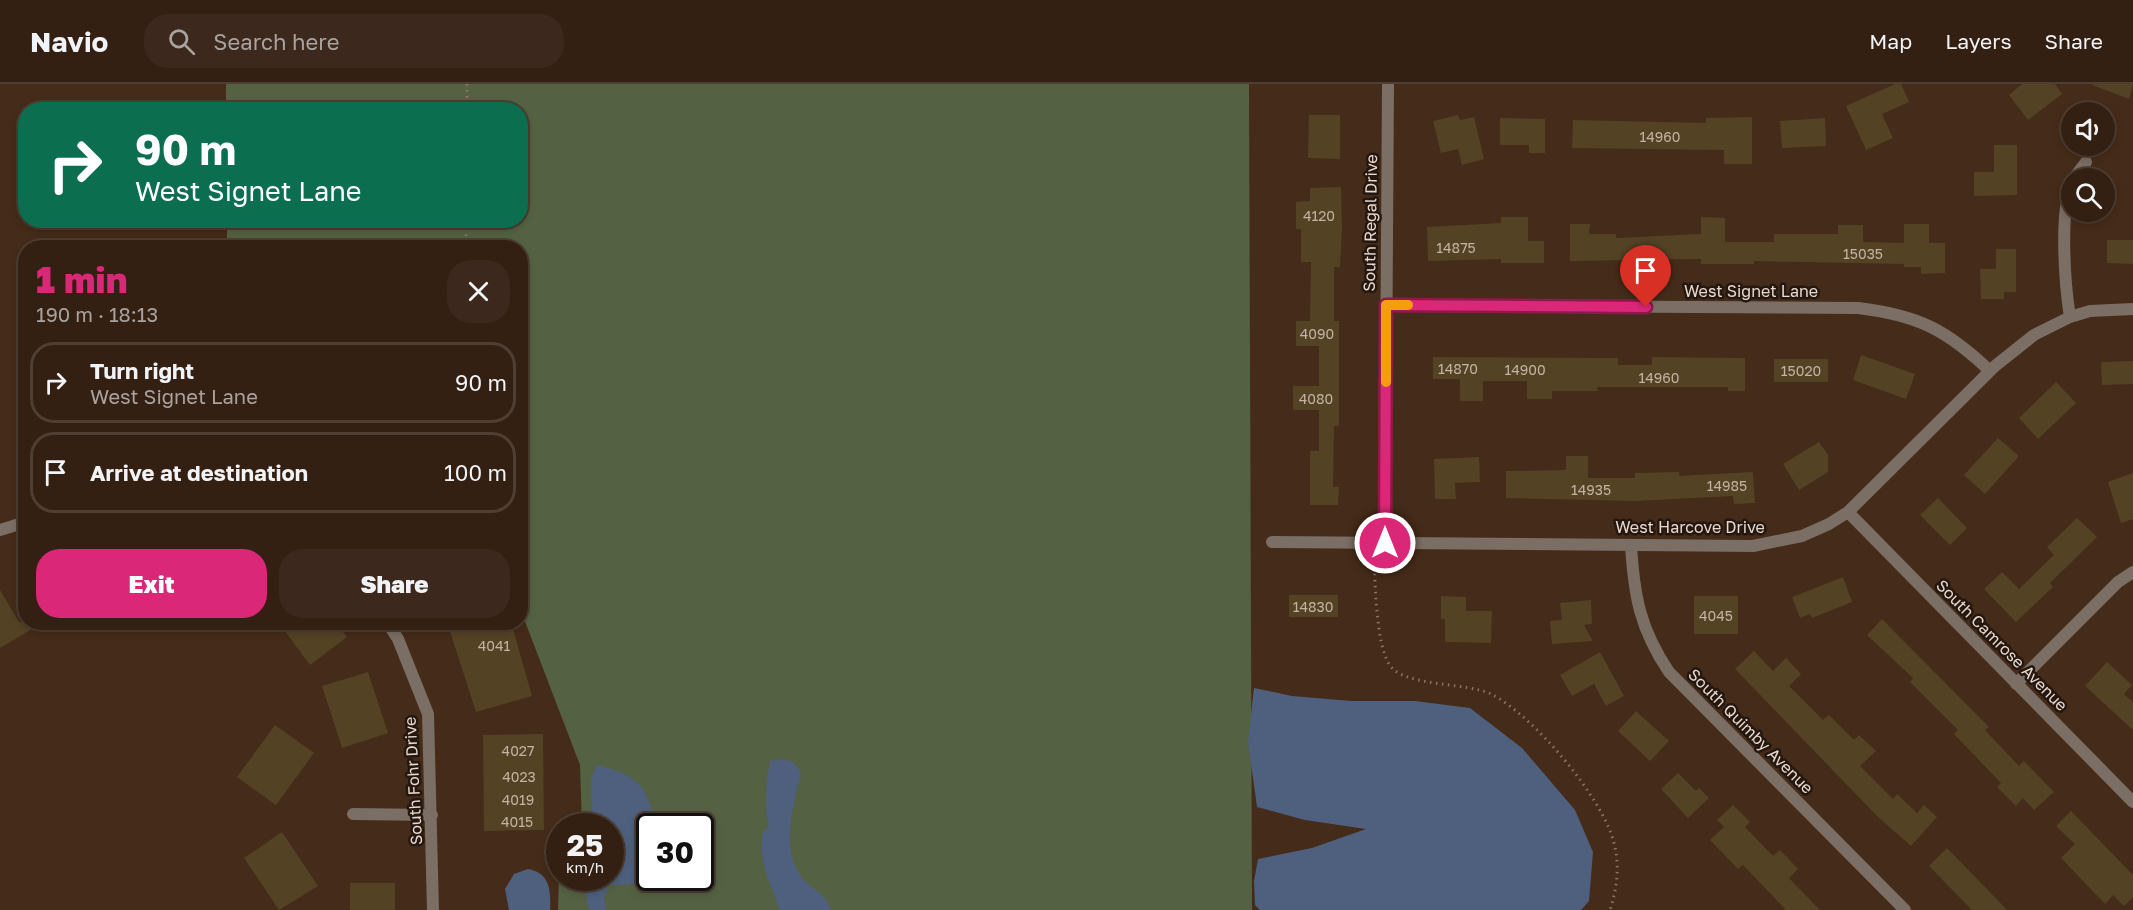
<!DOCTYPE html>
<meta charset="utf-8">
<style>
:root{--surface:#342013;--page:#3c281c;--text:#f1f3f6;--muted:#a9a3a0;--line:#4e3e33;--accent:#db2777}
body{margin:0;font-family:"Golos Text",sans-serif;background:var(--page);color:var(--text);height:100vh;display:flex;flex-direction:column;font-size:22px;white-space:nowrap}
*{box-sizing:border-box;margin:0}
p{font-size:20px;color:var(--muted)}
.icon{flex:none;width:33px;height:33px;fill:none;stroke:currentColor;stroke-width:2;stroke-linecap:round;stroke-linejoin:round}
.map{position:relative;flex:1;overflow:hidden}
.drawer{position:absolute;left:18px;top:156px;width:510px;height:390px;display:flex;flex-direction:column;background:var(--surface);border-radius:24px;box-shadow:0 3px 9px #0003,0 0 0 2px var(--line)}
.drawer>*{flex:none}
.banner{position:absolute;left:18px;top:18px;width:510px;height:126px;border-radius:24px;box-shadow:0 3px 9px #0003,0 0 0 2px var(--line);background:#0b6e4f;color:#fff;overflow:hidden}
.fabs{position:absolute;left:2061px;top:18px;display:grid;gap:12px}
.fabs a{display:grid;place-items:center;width:54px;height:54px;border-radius:50%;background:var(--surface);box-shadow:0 3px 9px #0003,0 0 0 2px var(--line);font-size:30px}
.speed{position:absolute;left:546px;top:729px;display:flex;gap:12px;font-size:30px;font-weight:700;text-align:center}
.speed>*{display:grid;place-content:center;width:78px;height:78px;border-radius:50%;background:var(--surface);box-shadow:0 3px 9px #0003,0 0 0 2px var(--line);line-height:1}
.speed small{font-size:15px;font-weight:400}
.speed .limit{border:3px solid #111;border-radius:9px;background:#fff;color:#111}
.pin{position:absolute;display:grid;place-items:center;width:51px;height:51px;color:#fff;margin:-62px -26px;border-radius:50% 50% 50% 0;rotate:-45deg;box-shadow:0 0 6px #0007}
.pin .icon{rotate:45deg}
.me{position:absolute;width:66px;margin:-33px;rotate:0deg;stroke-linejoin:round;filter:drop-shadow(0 0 4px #0008)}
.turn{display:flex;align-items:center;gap:21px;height:126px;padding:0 18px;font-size:27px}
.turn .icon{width:78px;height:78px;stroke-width:2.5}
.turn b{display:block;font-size:42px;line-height:51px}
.round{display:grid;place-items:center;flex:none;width:63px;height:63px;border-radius:24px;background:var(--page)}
.head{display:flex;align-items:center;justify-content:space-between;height:102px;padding:0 18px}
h1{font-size:36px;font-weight:800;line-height:45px;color:var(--accent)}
.button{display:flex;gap:12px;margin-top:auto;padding:12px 18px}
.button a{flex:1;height:69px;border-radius:24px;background:var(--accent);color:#fff;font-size:24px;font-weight:800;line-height:69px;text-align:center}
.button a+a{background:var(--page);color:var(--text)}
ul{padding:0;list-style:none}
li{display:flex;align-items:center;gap:18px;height:81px;margin:0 12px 9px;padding:0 6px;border:3px solid var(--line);border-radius:24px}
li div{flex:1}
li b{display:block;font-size:22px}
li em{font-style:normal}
header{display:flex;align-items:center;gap:36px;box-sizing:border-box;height:84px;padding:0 30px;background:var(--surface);border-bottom:2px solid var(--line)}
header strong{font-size:28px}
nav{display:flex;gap:33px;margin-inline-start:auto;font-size:21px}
.search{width:420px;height:54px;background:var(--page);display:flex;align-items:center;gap:15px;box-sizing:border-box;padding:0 21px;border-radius:24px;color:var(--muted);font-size:22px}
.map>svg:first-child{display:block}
</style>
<header>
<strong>Navio</strong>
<div class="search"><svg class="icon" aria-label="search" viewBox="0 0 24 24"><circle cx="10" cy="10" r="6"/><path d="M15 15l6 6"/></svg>Search here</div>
<nav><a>Map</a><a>Layers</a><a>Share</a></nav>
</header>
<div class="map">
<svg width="2133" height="826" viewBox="0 0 2133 826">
<rect width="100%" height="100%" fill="#452b19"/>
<!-- green -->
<path fill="#546243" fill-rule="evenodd" d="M226,0h1023l3,826h-694l1,-36 1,4h50v-52h-28l-2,-61 -59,-154 -1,-363 -293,-1v-26l293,-1v-110l-294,-1zM650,742h50v52h-50z"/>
<!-- water -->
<path fill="#4e607d" d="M1254,604l38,8 59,5h64l55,7 52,40 53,62 18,42 -4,49 -8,9h-321l-5,-5 -1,-24 4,-22 54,-11 54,-19 -61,-9 -48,-13 -9,-65z
M782,675l11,3 8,10c-7,32 -21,75 0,104 12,16 23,14 30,34h-51c-9,-25 -23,-50 -17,-79l6,-3c-5,-22 -3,-45 1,-67z
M596,681c41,10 52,19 59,61h-5v52l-4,6 -37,1 -5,14 2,11h-16l-3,-6v-26h23v-52h-18l-1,-47z
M528,785c22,4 23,21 22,41h-41l-4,-21 9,-15z"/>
<!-- building -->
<path fill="#544224" d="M1895,0h6l8,18 -27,12 11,24 -27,12 -20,-44z
M2022,0h33l7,10 -34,26 -19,-25z
M2133,0l-4,15 -37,-14v-1z
M1309,31h31v44l-32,-1z
M1458,31l2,5 14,-3 10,42 -22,6 -4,-16 -17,4 -8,-32z
M1752,33v47h-28v-14l-152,-2 1,-28 133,3v-5z
M1500,34l45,1v34h-16v-8h-29z
M1825,34l1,28 -44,2 -2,-27z
M1994,61h23v50l-43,1v-24h20z
M1341,103l1,41 -2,39h-6v54h5v105h-5l-1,61h6l-1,18h-28v-54h9v-41h-26v-24h26v-40h-23v-25h14l1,-59h-10v-33h-5v-27l14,-1v-13z
M1501,133h27v24h16v22h-43v-4l-73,2 -1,-34 74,-4z
M1701,133l24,1v24h49v-8h64v-9h25v17l41,1v-19h25v19h16v30l-24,1v-7h-17v-3l-150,-3v3h-53v-5l-131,2v-37h20l-1,10h27v4l85,-4z
M2107,156h26v24l-26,-1z
M1996,165h20v43h-12v7h-23l-1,-30h16z
M1861,271l54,19 -9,25 -53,-19z
M1433,273l185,1v7h34v-8l93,1v33h-17v-4h-131l1,4h-46v8h-25v-18h-44v20h-23v-22h-27z
M1774,275h54v23h-54z
M2133,277v23l-31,1 -1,-23z
M2056,298l20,21 -38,36 -19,-21z
M1998,354l21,18 -34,38 -21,-19z
M1819,358l9,13v17l-29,18 -16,-26z
M1566,372h22v22h47v-5l44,-1v4l74,-4 2,31 -21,1 -1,-8 -97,5 -130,-3v-27l60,-1z
M1479,373l1,25 -25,1 1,16h-21l-1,-40z
M2133,389v46l-12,4 -13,-41z
M1938,414l29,30 -17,17 -30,-30z
M2077,434l20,19 -47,46 3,4 -37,35 -32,-33 18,-17 17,17 35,-34 -7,-8z
M1843,493l9,25 -40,16 -2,-4 -10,4 -8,-21z
M0,506l19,32h25l-44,26z
M1289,511h49v22h-49z
M1441,512l25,1v14h26l-1,32 -46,-1v-23h-4z
M1694,512h44v38h-44z
M1591,516l1,24 -8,1 9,16 -41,3 -2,-23 12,-1 -2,-17z
M1882,535l107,108 -4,3 34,36 5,-5 30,31 -20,18 -11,-12 -7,8 -19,-19 4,-4 -47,-49 4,-4 -48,-48 3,-4 -46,-43z
M278,538h58l11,15 -37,28z
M447,538h64l21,74 -56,16z
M1754,567l19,20 13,-13 15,16 -12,12 34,34 6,-5 25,25 5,-5 17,16 -16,15 33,33 4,-5 20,19 7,-8 13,12 -26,29 -34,-30 -142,-147z
M1600,568l24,44 -18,10 -12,-22 -22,12 -12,-21z
M2107,578l25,23 -8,9 9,8v28l-48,-44z
M368,588l20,61 -46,15 -20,-62z
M1636,627l33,30 -19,20 -32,-30z
M275,641l39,28 -38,52 -39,-28z
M543,650l1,96 -60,1 -1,-96z
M1678,689l18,18 3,-3 10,10 -21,20 -27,-29z
M1733,721l17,17 -5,5 28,29 7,-6 18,19 -9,9 31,32h-34l-43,-45 -5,4 -28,-29 14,-13 -7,-7z
M2071,727l62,64v22l-9,9 -11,-11 -8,9 -44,-46 14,-14 -19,-18z
M282,748l36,54 -39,24 -35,-52z
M1947,764l37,38 23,24h-35l-43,-44z
M350,799h45v27h-45z"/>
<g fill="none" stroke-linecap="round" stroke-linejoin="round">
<!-- path -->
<path stroke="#8a7465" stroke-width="3" stroke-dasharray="1.5 4.5" stroke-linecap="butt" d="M467,0v26
M466,164v-28
M1374,472c1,26 2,87 15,108 13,23 77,18 102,30 42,21 112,104 123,149 6,23 3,45 -4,67"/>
<!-- street -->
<path stroke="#7b6e64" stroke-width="12" d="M2074,94l12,-16
M1386,221l472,3c60,7 89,22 132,63
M2070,233c-5,-31 -11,-106 2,-133
M1848,428l285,290
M0,446l26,-8
M1272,458l481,4 49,-10 27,-12 19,-12 147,-146 39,-31 36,-18 20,-6 43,-2
M1385,459l3,-459
M1631,461c3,51 9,84 38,127l236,238
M387,538l11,17 30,75 5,196
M2016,600l102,-102 15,-10
M353,730l79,1"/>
</g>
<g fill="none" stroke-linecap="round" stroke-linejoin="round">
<defs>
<path id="route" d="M1385,459l1,-238 260,2"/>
</defs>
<!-- route casing -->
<use href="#route" stroke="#8e194d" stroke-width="15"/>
<!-- route -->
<use href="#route" stroke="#db2777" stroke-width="10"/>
<!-- slow -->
<path stroke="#f59e0b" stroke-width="10" d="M1386,298v-77h22"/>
</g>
<g text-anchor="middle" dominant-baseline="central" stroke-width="5" stroke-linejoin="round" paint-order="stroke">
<!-- number labels -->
<g font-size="14" fill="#c4b2a3">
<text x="1660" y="52">14960</text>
<text x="1319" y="131">4120</text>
<text x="1456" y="163">14875</text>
<text x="1863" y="169">15035</text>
<text x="1317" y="249">4090</text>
<text x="1458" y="284">14870</text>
<text x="1525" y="285">14900</text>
<text x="1801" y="286">15020</text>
<text x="1659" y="293">14960</text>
<text x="1316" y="314">4080</text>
<text x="1727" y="401">14985</text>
<text x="1591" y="405">14935</text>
<text x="1313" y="522">14830</text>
<text x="1716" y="531">4045</text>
<text x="494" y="561">4041</text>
<text x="518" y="666">4027</text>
<text x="519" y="692">4023</text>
<text x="518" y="715">4019</text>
<text x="517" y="737">4015</text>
</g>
<!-- street labels -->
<g font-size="16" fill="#e9d8cd" stroke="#23170f">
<text transform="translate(1370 139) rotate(-89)">South Regal Drive</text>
<text x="1751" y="207">West Signet Lane</text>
<text x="1690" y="443">West Harcove Drive</text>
<text transform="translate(2002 561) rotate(45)">South Camrose Avenue</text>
<text transform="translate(1751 647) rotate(45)">South Quimby Avenue</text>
<text transform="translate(413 697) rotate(-93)">South Fohr Drive</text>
</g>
</g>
</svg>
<div class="fabs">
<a><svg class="icon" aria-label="sound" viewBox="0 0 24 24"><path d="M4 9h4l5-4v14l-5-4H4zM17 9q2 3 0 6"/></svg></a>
<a><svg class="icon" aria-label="search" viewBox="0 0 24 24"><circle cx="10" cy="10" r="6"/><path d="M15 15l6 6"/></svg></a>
</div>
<div class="speed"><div>25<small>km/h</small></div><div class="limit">30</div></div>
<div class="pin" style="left:1646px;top:223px;background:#d93025"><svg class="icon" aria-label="arrive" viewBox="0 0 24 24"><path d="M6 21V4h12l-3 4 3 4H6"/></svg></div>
<svg class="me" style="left:1385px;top:459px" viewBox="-20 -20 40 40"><circle r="17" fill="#db2777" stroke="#fff" stroke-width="3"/><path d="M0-11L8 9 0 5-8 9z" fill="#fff"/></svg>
<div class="banner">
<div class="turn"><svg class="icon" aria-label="right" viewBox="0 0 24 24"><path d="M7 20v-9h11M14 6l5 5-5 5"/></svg><div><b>90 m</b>West Signet Lane</div></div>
</div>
<section class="drawer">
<div class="head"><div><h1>1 min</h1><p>190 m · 18:13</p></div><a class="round"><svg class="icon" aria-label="close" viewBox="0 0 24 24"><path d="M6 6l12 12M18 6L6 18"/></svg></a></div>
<ul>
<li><svg class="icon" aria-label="right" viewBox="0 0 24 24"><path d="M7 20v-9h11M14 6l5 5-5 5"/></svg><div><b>Turn right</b><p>West Signet Lane</p></div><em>90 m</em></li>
<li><svg class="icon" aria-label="arrive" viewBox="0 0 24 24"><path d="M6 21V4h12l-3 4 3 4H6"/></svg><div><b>Arrive at destination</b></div><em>100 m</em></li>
</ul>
<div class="button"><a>Exit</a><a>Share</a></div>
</section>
</div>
